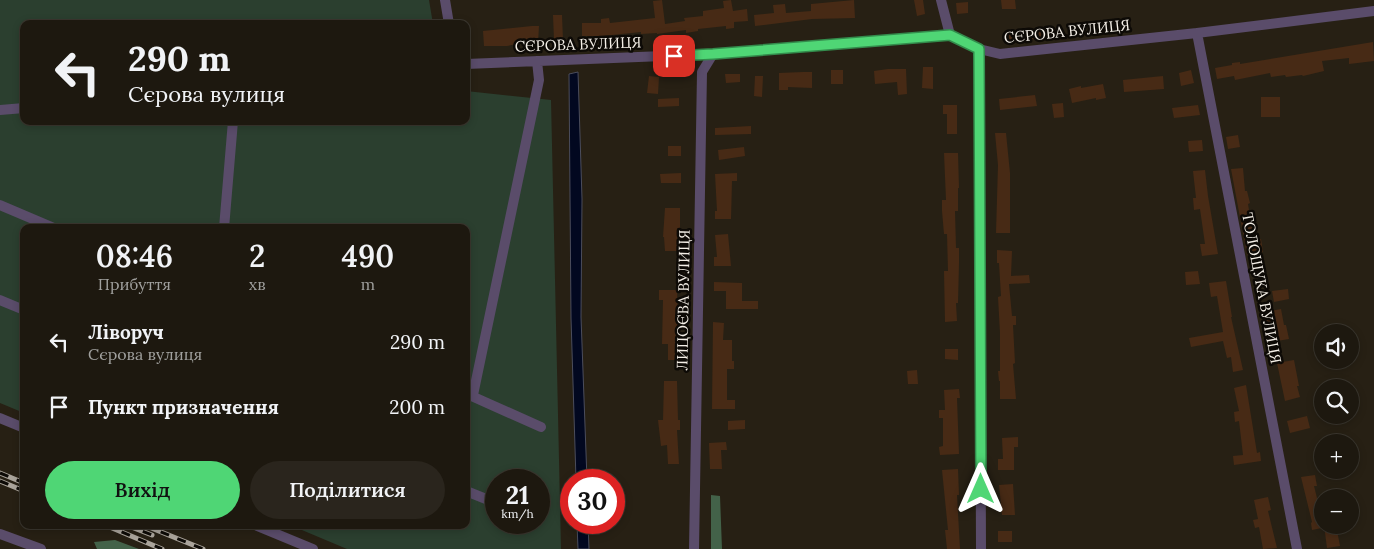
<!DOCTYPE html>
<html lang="uk">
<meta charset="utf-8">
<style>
:root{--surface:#1d180f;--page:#2a251d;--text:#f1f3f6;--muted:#a0a09e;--line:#3b372f;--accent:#4fd675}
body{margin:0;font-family:Lora,serif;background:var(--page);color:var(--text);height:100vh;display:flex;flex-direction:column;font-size:19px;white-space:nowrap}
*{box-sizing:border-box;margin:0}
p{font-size:16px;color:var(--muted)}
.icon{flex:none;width:28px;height:28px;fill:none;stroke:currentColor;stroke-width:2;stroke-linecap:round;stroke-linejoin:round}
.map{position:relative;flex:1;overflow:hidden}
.panel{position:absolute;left:20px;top:224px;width:450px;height:305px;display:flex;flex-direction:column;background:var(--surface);border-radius:10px;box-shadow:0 2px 8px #0003,0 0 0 1px var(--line)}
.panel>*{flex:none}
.top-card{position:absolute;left:20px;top:20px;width:450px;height:105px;border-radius:10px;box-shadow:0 2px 8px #0003,0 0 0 1px var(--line);background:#1d180f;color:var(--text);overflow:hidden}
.fabs{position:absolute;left:1314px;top:324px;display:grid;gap:10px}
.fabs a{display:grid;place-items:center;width:45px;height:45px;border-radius:50%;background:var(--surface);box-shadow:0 2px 8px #0003,0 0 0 1px var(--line);font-size:25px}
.speed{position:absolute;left:485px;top:469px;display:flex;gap:10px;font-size:25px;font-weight:700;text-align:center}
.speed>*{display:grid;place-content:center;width:65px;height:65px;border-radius:50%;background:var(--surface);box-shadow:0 2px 8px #0003,0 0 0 1px var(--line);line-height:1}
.speed small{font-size:12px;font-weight:400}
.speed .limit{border:8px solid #d22;background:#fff;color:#111}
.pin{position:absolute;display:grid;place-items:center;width:42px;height:42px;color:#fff;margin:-21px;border-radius:10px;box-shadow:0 2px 8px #0006}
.me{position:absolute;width:55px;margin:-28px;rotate:0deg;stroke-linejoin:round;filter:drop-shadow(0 0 4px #0008)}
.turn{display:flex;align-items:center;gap:18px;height:105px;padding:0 25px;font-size:22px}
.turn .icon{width:65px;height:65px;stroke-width:2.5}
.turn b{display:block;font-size:35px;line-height:42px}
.eta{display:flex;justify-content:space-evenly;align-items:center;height:85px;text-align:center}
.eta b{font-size:30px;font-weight:600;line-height:35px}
.cta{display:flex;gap:10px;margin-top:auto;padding:10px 25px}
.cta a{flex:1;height:58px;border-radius:30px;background:var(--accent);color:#111;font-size:20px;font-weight:600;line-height:58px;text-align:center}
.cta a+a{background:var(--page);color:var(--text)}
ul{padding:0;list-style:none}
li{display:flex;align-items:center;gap:15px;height:65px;padding:0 25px}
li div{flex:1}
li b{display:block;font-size:19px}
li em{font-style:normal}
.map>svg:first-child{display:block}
</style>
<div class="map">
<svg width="1374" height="549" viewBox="0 0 1374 549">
<rect width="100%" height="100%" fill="#272014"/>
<!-- green -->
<path fill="#2b3f2f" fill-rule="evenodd" d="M0,0h429l4,24h-409v97h442v-30l85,9 10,449h-214l-57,-24h176v-297h-442v185l-24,-10zM496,480h43v42h-43z"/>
<!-- forest -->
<path fill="#436249" d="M711,495l9,1 2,53h-11z
M115,540l24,9h1h-43l-3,-7z"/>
<!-- water -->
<path fill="#020820" stroke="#4b4d5c" d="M578,72l4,127 -1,118 6,163h-11l-5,-162 -2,-244z
M577,523h11l1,26h-11z"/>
<!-- building -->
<path fill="#472a15" d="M662,0l3,24 20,-3 -1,-3 19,-2v-5l21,-3 -1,-7 8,-1 2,11 14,-2 1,12 -14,1v6l-8,1v-3l-28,3v2l-12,2v-3l-29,4v-1l-16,1v-2l-39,4h-20v-13h19v-4l8,-1 1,5 45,-5 -2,-17z
M854,0l1,18 -43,1 -57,7 -1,-11 20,-2 -1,-8 12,-1 1,9 25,-2v-7z
M914,0h9l2,14 -8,2z
M1001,0h14l1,9h-14z
M968,2v11l-11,1 -1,-11z
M553,15h9l1,25h-9z
M532,26h7l-1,17h-21v1l-10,2h-23l-1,-15z
M1043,30l1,9 -35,1v-9z
M1373,42l1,19 -25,3v-6l-27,3 2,10 -21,5 -1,-1 -16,2 -1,-2 -14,2 -1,-4 -35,7 -1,-4 -17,3 -2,-11 17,-3v-2l8,-1v2z
M923,67h10v22l-11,-1z
M888,69h18l1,25 -9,1 -1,-13 -22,2 -1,-13z
M831,70h12v14h-12z
M1191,70l3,13 -13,3 -2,-13z
M803,72h9v16l-24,-1v3h-9v-17z
M725,74h15v8l-14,1z
M649,76l10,1 -1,17 -11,-1z
M755,76h8l-1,21 -8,-1z
M1163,76l1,13 -40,3 -1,-12z
M1103,84l3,14 -10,2v-2l-24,5 -3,-14 12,-3v2z
M1035,95l2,11 -37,4 -1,-11z
M1261,97h19v20h-19z
M679,98v8l-21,1v-8z
M1063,103l1,14 -10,1 -2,-14z
M943,105h14v29h-10v-20h-4z
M1198,105l2,10 -26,3 -2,-10z
M751,126v8l-36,1v-7z
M995,133h11l4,40v60h-14l2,-68z
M1238,135l2,12 -12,2 -2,-12z
M1202,140l1,11 -14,1 -1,-11z
M668,146h13v10h-13z
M744,147l1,9 -26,4 -1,-10z
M944,153h14l1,35h-1v23h-3l1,37h3v15l-1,40h-2l1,18 -12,1 -1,-51h4l-1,-37h-3l-2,-23v-11h4z
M1243,168l2,23h2l3,12 -2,1 6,36 7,-1 2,13 -16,3 -16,-86z
M1205,170l3,26 10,58 -16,2 -2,-12h5l-5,-35 -6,1 -1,-12h3l-3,-27z
M681,173v10h-20l-1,-9z
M737,173v8h-5l-1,38h-16v-8h2l-2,-37z
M665,208h15v43h-15l-1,-14h-1z
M728,234l3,32h-17v-9h3l-2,-22z
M997,250l15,1 -1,25 18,-1 1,8 -21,1 3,32h4v9h-3l2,38 -2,1 3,35h-16v-18h-1l-1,-10h2v-38l-2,-36 3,-1 -2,-33h-2z
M1198,271l2,13 -14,1 -1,-13z
M1226,281l6,36h-1l12,53 -10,2 -2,-15 -4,1 -4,-17 -32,6 -2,-9 34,-6 -6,-36 -6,1 -2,-14z
M714,282l28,1v18h16v8h-32v-18h-12z
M1288,289l1,10 -15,3 -2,-11z
M659,290h18l1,31h2v10l-3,-1v21h2v9h-11v-16h-6l1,-44h-4z
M1281,309l3,16h2l3,14 -18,3 -3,-21h-2l-2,-9z
M713,322l11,1 -1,17h9v21h2v8h-7v31h8v9h-23z
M945,349h13v11l-13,-1z
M1294,360l5,26h-2l3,11 -15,4 -8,-38z
M917,370l1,14h-10l-1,-13z
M664,381h13l1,39h2v10h-3l2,34h-11l-1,-19 -6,1 -3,-26h5z
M1246,385l11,68 3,-1 1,9 -27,4 -1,-9 10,-1 -4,-34 -4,1 -1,-10 5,-1 -5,-23z
M959,389l1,9h-3l2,56 -19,1 -1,-8 4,-1v-28h-4v-8h6l-1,-20z
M1307,416l3,12 -20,5 -3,-12z
M745,420v9l-17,1v-9z
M1018,437v10h-4v23h-16v-11h5l-1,-21z
M726,442l1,8h-6l1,19h-12l-1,-26z
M958,469l1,26h-2l3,54h-13l-2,-19h3l-6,-60z
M1315,475l2,11h-3l8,32v10l-10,2 -1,-7 1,-1 -11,-45z
M1013,484l2,31h-13l-3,-30z
M1268,497l3,13 -3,1 9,37 -14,1 -4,-22 -4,1 -2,-8 5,-1 -4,-19z
M1324,525h12l4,21 -13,2z
M998,531h14v11h-14z"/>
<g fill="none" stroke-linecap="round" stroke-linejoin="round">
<!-- minor -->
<path stroke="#5a4c6a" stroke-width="10" d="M445,0l4,24
M941,0l9,35
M1197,33l100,516
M979,49l2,500
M466,64l247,-10 237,-19 29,14 21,5 197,-21 177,-22
M0,110l24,-2
M0,205l54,23
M224,228l9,-107
M0,300l24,10
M467,394l74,33
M473,395l66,-315 -2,-19
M0,418l24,10
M466,491l30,12
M255,525l58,24
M0,534l41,15
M694,549l8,-477 11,-18"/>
<defs>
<path id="rail" d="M0,473l24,10
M0,481l24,10
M105,525l57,24
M126,525l26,10
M144,525l59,24"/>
</defs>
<!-- rail casing -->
<use href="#rail" stroke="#aaa49b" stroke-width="5"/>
<!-- rail -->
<use href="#rail" stroke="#0d0a06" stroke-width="3" stroke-dasharray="9" stroke-linecap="butt"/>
</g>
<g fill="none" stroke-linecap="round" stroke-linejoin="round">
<defs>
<path id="route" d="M674,56l39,-2 237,-19 29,14 2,440"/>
</defs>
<!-- route casing -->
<use href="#route" stroke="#338b4c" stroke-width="12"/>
<!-- route -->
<use href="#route" stroke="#4fd675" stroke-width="9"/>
</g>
<g text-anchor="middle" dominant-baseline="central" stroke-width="5" stroke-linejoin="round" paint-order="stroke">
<!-- street labels -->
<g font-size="15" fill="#f4efe7" stroke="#0d0a06">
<text transform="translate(1067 31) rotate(-6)">СЄРОВА ВУЛИЦЯ</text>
<text transform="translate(578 44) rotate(-2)">СЄРОВА ВУЛИЦЯ</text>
<text transform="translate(1262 288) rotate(79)">ТОЛОЩУКА ВУЛИЦЯ</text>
<text transform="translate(683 300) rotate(-89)">ЛИЦОЄВА ВУЛИЦЯ</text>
</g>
</g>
</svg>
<div class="fabs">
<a><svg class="icon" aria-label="sound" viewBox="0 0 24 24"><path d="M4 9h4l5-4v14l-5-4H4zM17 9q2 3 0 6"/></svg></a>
<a><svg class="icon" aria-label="search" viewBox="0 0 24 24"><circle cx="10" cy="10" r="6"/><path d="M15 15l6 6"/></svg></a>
<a>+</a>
<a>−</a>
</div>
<div class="speed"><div>21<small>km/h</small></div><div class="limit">30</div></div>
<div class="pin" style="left:674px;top:56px;background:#d93025"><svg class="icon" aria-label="arrive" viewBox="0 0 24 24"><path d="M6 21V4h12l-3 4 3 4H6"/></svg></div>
<svg class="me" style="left:981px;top:489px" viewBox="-20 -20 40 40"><path d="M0-17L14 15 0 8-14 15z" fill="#4fd675" stroke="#fff" stroke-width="4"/></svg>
<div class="top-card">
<div class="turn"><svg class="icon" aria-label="left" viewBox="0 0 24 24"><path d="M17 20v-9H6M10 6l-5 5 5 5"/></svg><div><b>290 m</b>Сєрова вулиця</div></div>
</div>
<section class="panel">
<div class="eta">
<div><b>08:46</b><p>Прибуття</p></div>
<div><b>2</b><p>хв</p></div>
<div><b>490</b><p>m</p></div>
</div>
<ul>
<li><svg class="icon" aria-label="left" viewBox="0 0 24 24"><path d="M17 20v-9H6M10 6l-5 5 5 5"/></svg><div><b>Ліворуч</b><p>Сєрова вулиця</p></div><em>290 m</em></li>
<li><svg class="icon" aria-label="arrive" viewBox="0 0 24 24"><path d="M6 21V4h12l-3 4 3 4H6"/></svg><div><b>Пункт призначення</b></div><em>200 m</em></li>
</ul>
<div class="cta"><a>Вихід</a><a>Поділитися</a></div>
</section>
</div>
